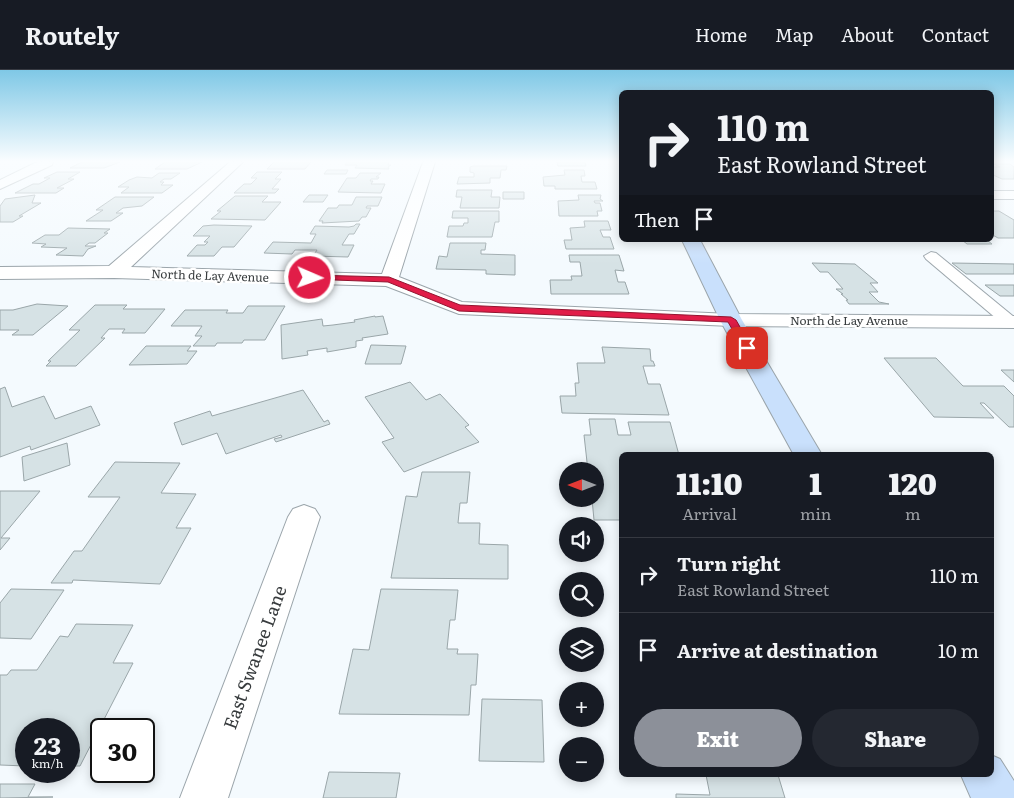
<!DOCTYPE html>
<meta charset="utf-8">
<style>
:root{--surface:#171b24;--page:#242831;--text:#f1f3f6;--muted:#9ea1a6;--line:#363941;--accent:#8c9099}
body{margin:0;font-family:Literata,serif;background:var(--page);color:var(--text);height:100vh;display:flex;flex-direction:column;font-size:19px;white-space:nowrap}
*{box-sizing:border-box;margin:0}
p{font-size:16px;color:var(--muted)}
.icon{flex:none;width:28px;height:28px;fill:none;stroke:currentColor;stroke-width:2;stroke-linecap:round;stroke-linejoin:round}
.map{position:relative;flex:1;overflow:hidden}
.side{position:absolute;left:619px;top:382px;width:375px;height:325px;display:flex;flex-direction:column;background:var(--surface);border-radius:8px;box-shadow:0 2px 12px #0003}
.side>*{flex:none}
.top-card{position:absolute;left:619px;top:20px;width:375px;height:152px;border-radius:8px;box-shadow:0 2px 12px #0003;background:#171b24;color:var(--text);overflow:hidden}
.needle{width:32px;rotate:270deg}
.fabs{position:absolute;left:559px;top:392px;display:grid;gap:10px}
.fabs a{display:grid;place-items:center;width:45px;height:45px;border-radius:50%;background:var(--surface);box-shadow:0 2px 12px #0003;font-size:25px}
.speed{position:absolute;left:15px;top:648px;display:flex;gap:10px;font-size:25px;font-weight:700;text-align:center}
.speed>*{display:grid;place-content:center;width:65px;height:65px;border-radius:50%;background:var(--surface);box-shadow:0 2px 12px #0003;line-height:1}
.speed small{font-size:12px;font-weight:400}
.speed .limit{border:2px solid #111;border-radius:8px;background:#fff;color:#111}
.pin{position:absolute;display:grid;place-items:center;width:42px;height:42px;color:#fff;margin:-21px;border-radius:10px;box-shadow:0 2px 8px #0006}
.me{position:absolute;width:55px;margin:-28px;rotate:92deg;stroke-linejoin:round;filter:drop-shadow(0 0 4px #0008)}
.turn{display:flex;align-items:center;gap:18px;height:105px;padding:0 15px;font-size:22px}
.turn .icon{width:65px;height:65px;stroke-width:2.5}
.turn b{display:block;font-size:35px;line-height:42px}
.then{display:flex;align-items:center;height:48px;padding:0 15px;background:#0003;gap:10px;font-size:19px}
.eta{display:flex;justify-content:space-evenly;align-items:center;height:85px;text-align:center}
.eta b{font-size:30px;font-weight:800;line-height:35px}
.cta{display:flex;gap:10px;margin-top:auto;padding:10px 15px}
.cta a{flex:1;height:58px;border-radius:30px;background:var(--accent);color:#fff;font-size:20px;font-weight:800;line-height:58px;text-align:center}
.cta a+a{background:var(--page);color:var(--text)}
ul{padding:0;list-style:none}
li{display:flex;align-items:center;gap:15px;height:75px;padding:0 15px;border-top:1px solid var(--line)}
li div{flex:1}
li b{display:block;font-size:19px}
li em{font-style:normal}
header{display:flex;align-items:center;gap:30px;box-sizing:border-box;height:70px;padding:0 25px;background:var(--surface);border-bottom:1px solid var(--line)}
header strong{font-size:24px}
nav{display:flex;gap:28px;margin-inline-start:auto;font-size:18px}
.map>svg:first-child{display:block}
</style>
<header>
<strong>Routely</strong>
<nav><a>Home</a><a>Map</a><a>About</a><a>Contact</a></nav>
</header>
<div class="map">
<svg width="1014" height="728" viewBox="0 0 1014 728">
<rect width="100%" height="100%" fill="#f4fafe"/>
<!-- building -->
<path fill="#d6e2e5" stroke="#9aa6a9" d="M82,92h38l-16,6h-34z
M165,92h37l-15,7h-32z
M274,92h37l-6,7h-38z
M347,92h42l-1,3h3l-3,2 1,2 -34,-1 2,-3h-12z
M557,92h28l1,4h-28z
M994,94h16l4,3v12h-12l-11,-5v-7h9z
M473,96h34l-1,4h-5l-1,8h-10v5l-33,1 2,-7h15v-4l-4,-1v-5z
M327,100h21l-2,4h-22z
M564,100h20l1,6h-4l1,6h13l2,7h-42v-3h-11l-1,-9 22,-2z
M57,102h23l-12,7h6l-17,9h7l-8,5h-41l18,-9h6l11,-6h-6z
M257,102h25l-7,7h6l-9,10h7l-4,4h-41l10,-9h7l6,-6h-6z
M159,103h21l-9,6h-7l-4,3h4l-3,3h12l-11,8h-41l8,-6h-11l11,-7 8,-3 15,1z
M360,103h21l-5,4h3l-1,2h-7l-1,2h3l-2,3h14l-4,9 -43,-1 9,-14h9z
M457,120h35l-1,7h9l-1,11h-39l2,-11h-6z
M503,122h21v7h-21z
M35,125l-3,8h9l-22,13h4l-10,6h-13v-16l5,-7z
M309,125h19l-5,7h-20z
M578,125h23l-1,4 3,2h-9l1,2h5l2,8h-5l1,5h-39l-1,-15 21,-1z
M235,126h33l-6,6h19l-16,18 -54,-1 10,-8h-4z
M115,127h39l-12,9 -19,2 -7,5h7l-12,8h-25l17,-11h-7z
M356,127h26l-4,9h-11l-1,2h5l-5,9h-4l-3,4 -37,2 1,-2h-4l9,-13h9l2,-3h13z
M453,141h46v11h-4l-3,15h-45l2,-11h14l1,-3h4v-5h-16z
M991,141h8l15,9v18h-16l-7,-4z
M584,151h24l3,9h-11l3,7h7l4,12h-48l-2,-9h8l-2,-12 15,-1z
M356,154h4l-6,10h-5l-7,11h12l-6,12 -35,-1 4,-6h-22l-3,4 -28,-1 9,-11 38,1 5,-9h-6l5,-8 34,1 5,-1z
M214,155l38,1 -18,21h-12l-8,9h-27l10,-11h8l3,-3h-4l6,-6h-17l10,-10z
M68,158l42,1 -6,4h4l-13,10h-6l-4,3h11l-8,3 -5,7 -27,-1 11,-7 -26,-1 5,-3 -14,-1 13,-8h14z
M962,170h25l5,4h-25z
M450,173h36l-1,7h-4v4l34,1v20l-29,-1v-4l-50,-1 3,-13 8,1z
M569,185h50l5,16 -9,-1 3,12h7l4,12h-78l-1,-14h22l-1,-4h11l-2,-14h-10z
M812,193l43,1 23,19h-8l8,9h-9l10,10 10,2h-40l-3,-4h2l-7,-6h2l-7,-5h7l-15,-17h-8z
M952,193l62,1v10h-48z
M985,215h29v11h-14z
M37,234l31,2 -35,29h-21l7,-5h-19v-20h13z
M95,235h32l-4,4h42l-20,24h-23l3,-4h-16l-8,9h4l-29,28h-30l5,-5h-3l32,-31h-11z
M248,236h37l-20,34h-21l-2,3h-25l-2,3h-22l9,-10h-7l7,-10h-31l14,-16h43l-2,3h17z
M375,246v1l8,-1 5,18 -26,4 1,2 -7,1v6l-29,5v-4l-20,3 1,4 -26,4 -1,-34 41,-6 1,7 10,-1 22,-3 -1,-2z
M371,275l35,1 -5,18h-36z
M146,276h45l-4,5h10l-10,13 -58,1z
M602,277l48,2 1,12h2l2,5h-12l5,18h12l9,31 -107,-2 -2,-17h16l-1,-13h4l-2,-20h28z
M884,288h52l27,28h41l10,10v31h-5l-25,-24h-4l14,15 -60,-1z
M1001,300h13v12z
M410,312l16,18 14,-6 29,31 -4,2 14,15 -75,30 -22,-30 12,-4 -29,-41z
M5,317l7,20 32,-11 11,23 36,-13 9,19 -69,25 -1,-4 -30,11v-68z
M303,320l21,32 4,-2 2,4 -54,18 -2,-3 8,-2 -1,-2 -55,19 -9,-21 -35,12 -8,-22 36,-12 2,5z
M589,349h26l3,16h13l-3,-13h42l9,33h-58v65h-27l-2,-21h3v-28h-7l-4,-36h7z
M67,373l3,22 -46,16 -2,-24z
M115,392l65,1 -19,30 35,1 -20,34h15l-31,56 -87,-4 -1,3h-21l23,-32h8l38,-54h-32z
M422,402h48l-3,31h-7l-2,20h22l-1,21 29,1v34l-117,-1 15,-82 11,1z
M0,421h40l-39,47h9l-10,12z
M11,519l53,1 -33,49 -31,-1v-35z
M381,519l77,1 -3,30h-5l-3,29h11l-1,5h21l-2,31h-5l-2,30 -130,-1 14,-65 16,1z
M76,554l57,1 -20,38h20l-53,103h-11v-37h-43v37l-26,-1v-90h7l4,-5h26l23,-34 8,1z
M482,629l60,1 2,62 -65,-1z
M329,702l71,1 -4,25h-73z
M706,705h72l7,23h-109v-4l34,1z
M0,714h35l-7,13h25l-53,1z"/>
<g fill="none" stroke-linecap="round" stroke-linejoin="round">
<defs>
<path id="lane" d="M931,182l5,1 78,64v9l-10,-1 -78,-66 -2,-3z"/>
<path id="street" d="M37,92h16l-1,3 -52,24v-9z
M230,92h13l-112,105 251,7 41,-112h12l-36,115 63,25 269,12 283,2v12l-283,-2 -272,-12 -73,-28 -272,-8 -114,1v-12l109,-1z
M991,121h23v8h-23z
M304,435l11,4 5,8 -92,281h-48l108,-281 5,-8z"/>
<path id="secondary" d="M682,170h18l42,80 80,135h-28l-74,-135z
M991,685l9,4 14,22v17h-43l-10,-23h30z"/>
</defs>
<!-- lane casing -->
<use href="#lane" stroke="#9ba5ab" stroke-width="2"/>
<!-- street casing -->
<use href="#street" stroke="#9ba5ab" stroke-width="2"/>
<!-- secondary casing -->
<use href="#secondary" stroke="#9ba5ab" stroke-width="2"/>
<!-- lane -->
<use href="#lane" fill="#fff" fill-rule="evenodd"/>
<!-- street -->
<use href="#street" fill="#fff" fill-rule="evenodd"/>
<!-- secondary -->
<use href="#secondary" fill="#c9e0fc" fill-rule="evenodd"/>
</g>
<!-- sky -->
<linearGradient id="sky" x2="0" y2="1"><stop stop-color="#7fc8e6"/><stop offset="0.47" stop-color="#fafdff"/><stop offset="1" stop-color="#fafdff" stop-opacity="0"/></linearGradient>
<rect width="1014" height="194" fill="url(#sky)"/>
<!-- route -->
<path fill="#e11d48" stroke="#92132f" d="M310,205l79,2 71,28 271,12 5,3 16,28 -5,2h-3l-16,-28 -269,-11 -71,-29 -80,-3v-3z"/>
<g text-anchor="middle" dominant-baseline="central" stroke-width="5" stroke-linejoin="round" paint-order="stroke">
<!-- far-street labels -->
<g font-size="12" fill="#383c3e" stroke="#fff">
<text transform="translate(210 205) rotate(2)">North de Lay Avenue</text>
<text x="849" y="250">North de Lay Avenue</text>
</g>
<!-- near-street labels -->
<g font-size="18" fill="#383c3e" stroke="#fff">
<text transform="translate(254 587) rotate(-70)">East Swanee Lane</text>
</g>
</g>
</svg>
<div class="fabs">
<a><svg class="needle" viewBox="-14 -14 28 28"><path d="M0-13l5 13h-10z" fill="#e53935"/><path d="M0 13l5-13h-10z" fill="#9ea1a6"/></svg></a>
<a><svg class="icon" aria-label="sound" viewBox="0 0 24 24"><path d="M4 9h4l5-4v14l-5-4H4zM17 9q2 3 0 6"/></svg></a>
<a><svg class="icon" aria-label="search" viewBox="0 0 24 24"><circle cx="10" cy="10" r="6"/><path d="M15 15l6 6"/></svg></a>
<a><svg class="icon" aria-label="layers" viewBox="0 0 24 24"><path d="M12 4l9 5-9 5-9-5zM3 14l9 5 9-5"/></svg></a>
<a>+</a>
<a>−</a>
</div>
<div class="speed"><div>23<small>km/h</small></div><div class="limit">30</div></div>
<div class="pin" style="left:747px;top:278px;background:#d93025"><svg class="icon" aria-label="arrive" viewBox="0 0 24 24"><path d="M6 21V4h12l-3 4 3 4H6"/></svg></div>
<svg class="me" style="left:310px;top:208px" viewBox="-20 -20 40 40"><circle r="17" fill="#e11d48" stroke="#fff" stroke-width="3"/><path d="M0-11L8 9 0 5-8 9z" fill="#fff"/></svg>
<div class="top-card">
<div class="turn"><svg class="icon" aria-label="right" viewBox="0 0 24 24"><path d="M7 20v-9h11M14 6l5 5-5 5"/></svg><div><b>110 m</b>East Rowland Street</div></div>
<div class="then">Then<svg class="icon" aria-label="arrive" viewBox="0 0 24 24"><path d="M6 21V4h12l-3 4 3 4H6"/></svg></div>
</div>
<section class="side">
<div class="eta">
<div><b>11:10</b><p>Arrival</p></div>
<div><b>1</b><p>min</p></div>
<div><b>120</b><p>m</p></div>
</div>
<ul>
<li><svg class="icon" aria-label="right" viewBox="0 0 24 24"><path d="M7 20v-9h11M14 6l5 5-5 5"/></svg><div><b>Turn right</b><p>East Rowland Street</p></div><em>110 m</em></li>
<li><svg class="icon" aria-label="arrive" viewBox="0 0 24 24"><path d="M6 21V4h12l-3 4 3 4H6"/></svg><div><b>Arrive at destination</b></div><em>10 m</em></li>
</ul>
<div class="cta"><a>Exit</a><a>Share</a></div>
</section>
</div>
